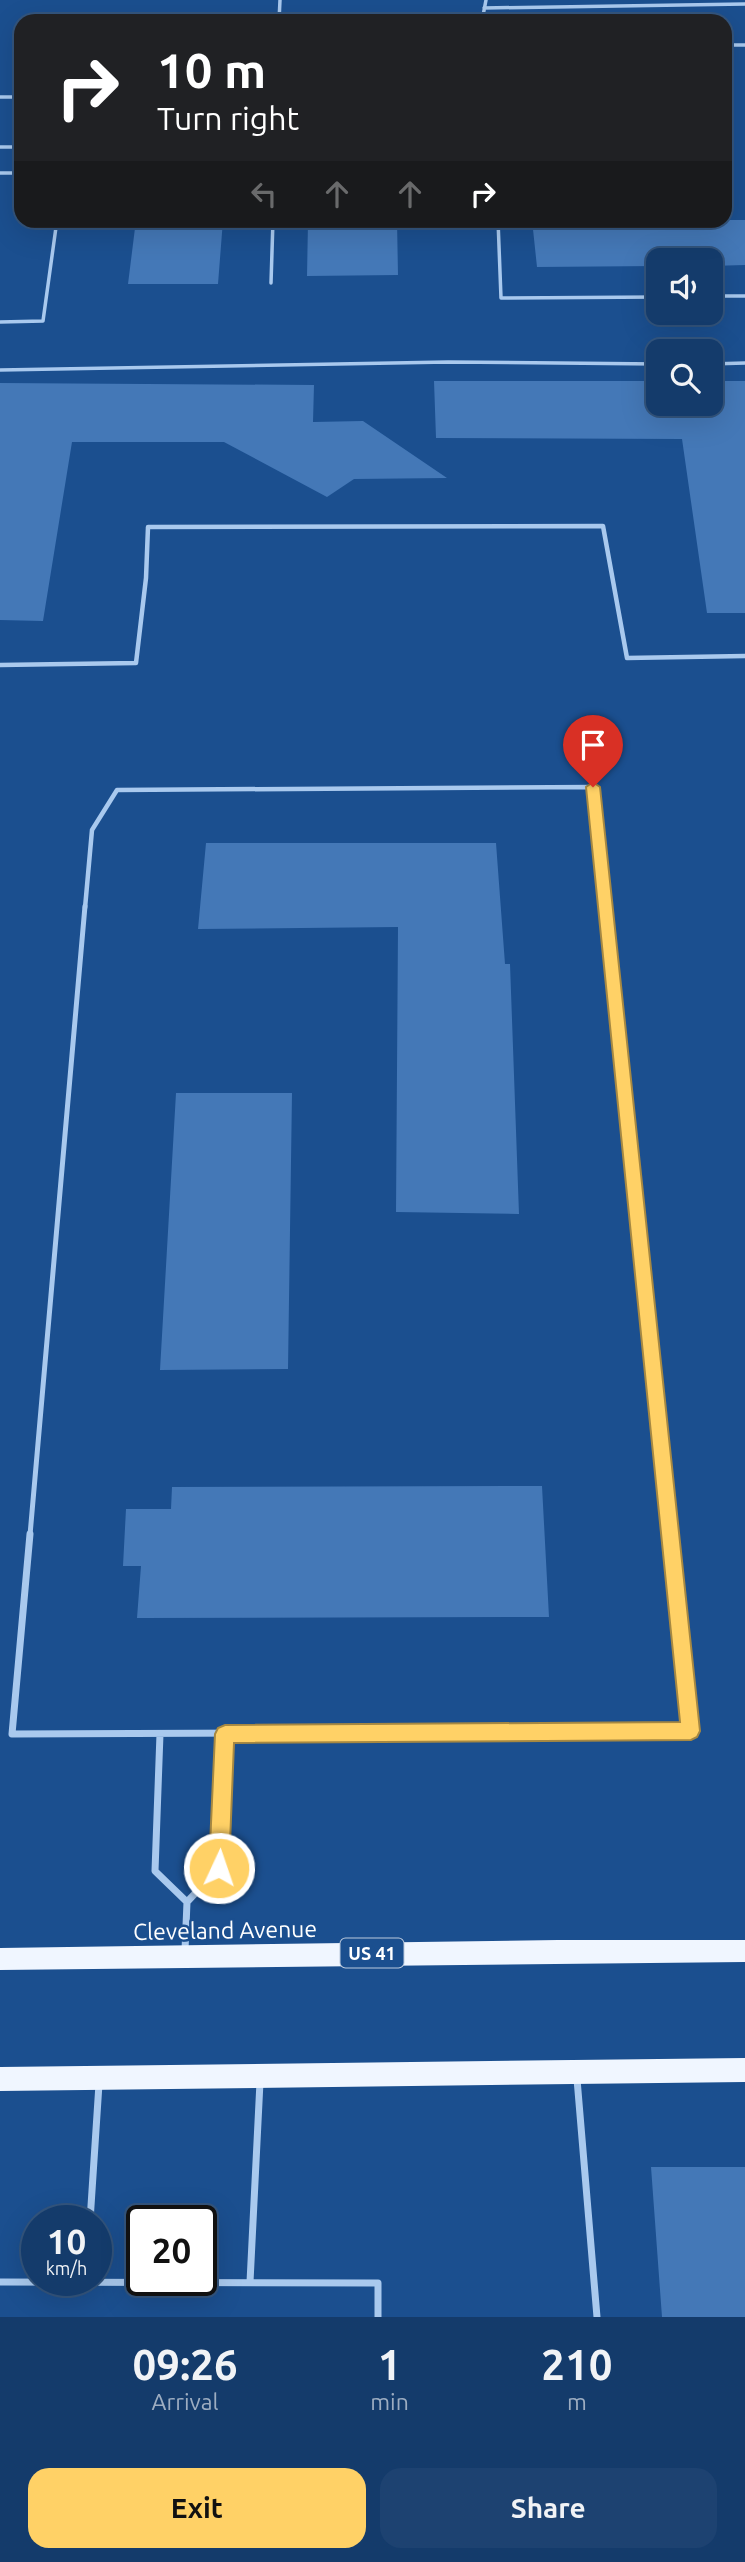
<!DOCTYPE html>
<style>
:root{--surface:#143b6b;--page:#1d4271;--text:#f1f3f6;--muted:#9dadc1;--line:#33557e;--accent:#ffd166}
body{margin:0;font-family:Ubuntu,sans-serif;background:var(--page);color:var(--text);height:100vh;display:flex;flex-direction:column;font-size:26px;white-space:nowrap}
*{box-sizing:border-box;margin:0}
p{font-size:23px;color:var(--muted)}
.icon{flex:none;width:38px;height:38px;fill:none;stroke:currentColor;stroke-width:2;stroke-linecap:round;stroke-linejoin:round}
.map{position:relative;height:2317px;overflow:hidden}
.sheet{display:flex;flex-direction:column;background:var(--surface);flex:1}
.sheet>*{flex:none}
.guide{position:absolute;left:14px;top:14px;width:718px;height:214px;border-radius:21px;box-shadow:0 7px 28px #0002,0 0 0 2px var(--line);background:#202124;color:#fff;overflow:hidden}
.controls{position:absolute;left:646px;top:248px;display:grid;gap:14px}
.controls a{display:grid;place-items:center;width:77px;height:77px;border-radius:14px;background:var(--surface);box-shadow:0 7px 28px #0002,0 0 0 2px var(--line);font-size:35px}
.speed{position:absolute;left:21px;top:2205px;display:flex;gap:14px;font-size:35px;font-weight:700;text-align:center}
.speed>*{display:grid;place-content:center;width:91px;height:91px;border-radius:50%;background:var(--surface);box-shadow:0 7px 28px #0002,0 0 0 2px var(--line);line-height:1}
.speed small{font-size:18px;font-weight:400}
.speed .limit{border:4px solid #111;border-radius:10px;background:#fff;color:#111}
.pin{position:absolute;display:grid;place-items:center;width:60px;height:60px;color:#fff;margin:-72px -30px;border-radius:50% 50% 50% 0;rotate:-45deg;box-shadow:0 0 7px #0007}
.pin .icon{rotate:45deg}
.me{position:absolute;width:77px;margin:-38px;rotate:3deg;stroke-linejoin:round;filter:drop-shadow(0 0 5px #0008)}
.turn{display:flex;align-items:center;gap:24px;height:147px;padding:0 28px;font-size:32px}
.turn .icon{width:91px;height:91px;stroke-width:2.5}
.turn b{display:block;font-size:49px;line-height:60px}
.lanes{display:flex;align-items:center;height:66px;padding:0 28px;background:#0003;justify-content:center;gap:35px;direction:ltr}
.lanes .off{opacity:.35}
.eta{display:flex;justify-content:space-evenly;align-items:center;height:119px;text-align:center}
.eta b{font-size:42px;font-weight:700;line-height:49px}
.cta{display:flex;gap:14px;margin-top:auto;padding:14px 28px}
.cta a{flex:1;height:80px;border-radius:21px;background:var(--accent);color:#111;font-size:28px;font-weight:700;line-height:80px;text-align:center}
.cta a+a{background:var(--page);color:var(--text)}
.map>svg:first-child{display:block}
</style>
<div class="map">
<svg width="745" height="2317" viewBox="0 0 745 2317">
<rect width="100%" height="100%" fill="#1b4f8f"/>
<!-- building -->
<path fill="#4478b7" d="M136,220h87l-5,64h-90z
M320,220h77l1,55 -91,1 1,-54z
M532,220h213v45l-35,1v-5h-52v5l-121,1z
M434,381h224v23h52v-23h35v232h-38l-25,-174 -246,-1z
M0,383l314,2 -1,37 50,-1 84,57 -93,1 -27,18 -103,-55h-152l-29,179 -43,-1z
M206,843h290l9,121h5l9,250 -123,-2 2,-285 -200,2z
M176,1093h116l-4,276 -128,1z
M542,1486l7,131 -412,1 4,-52h-18l3,-57h45l1,-22z
M651,2167h94v150h-83z"/>
<g fill="none" stroke-linecap="round" stroke-linejoin="round">
<!-- service-far3 -->
<path stroke="#a9c9ee" stroke-width="3.5" d="M484,8l261,-4
M279,21l1,-21
M482,21l4,-21
M724,45h21
M0,97h21
M0,147h21
M0,173h21
M498,220l3,78 157,-1
M271,283l2,-63
M710,296h35
M0,322l43,-1 14,-101
M710,364l35,-1
M0,370l448,-8 210,2"/>
<!-- service-far2 -->
<path stroke="#a9c9ee" stroke-width="4.5" d="M0,665l136,-2 10,-85 2,-51 455,-1 24,132 118,-2
M85,908l7,-78 25,-40 476,-3 13,121"/>
<!-- service-far1 -->
<path stroke="#a9c9ee" stroke-width="5" d="M605,906l66,629
M30,1535l55,-629"/>
<!-- service -->
<path stroke="#a9c9ee" stroke-width="7" d="M30,1534l-18,200 679,-3 -21,-197
M160,1734l-5,137 32,31
M185,1950l2,-48 32,-34 6,-134
M577,2079l20,238
M90,2221l9,-137
M0,2282l378,1v34
M250,2282l10,-200"/>
<!-- primary -->
<path fill="#f0f6ff" fill-rule="evenodd" d="M558,1940h187v22l-745,8v-22z
M745,2058v24l-745,9v-24z"/>
</g>
<!-- route -->
<path fill="#ffd166" stroke="#a68842" stroke-width="2" d="M593,782l7,5 100,944 -3,6 -6,3 -457,3 -5,125 -3,7 -7,3 -7,-3 -3,-7 6,-134 3,-6 7,-3 455,-3 -94,-935z"/>
<g text-anchor="middle" dominant-baseline="central" stroke-width="5" stroke-linejoin="round" paint-order="stroke">
<!-- shield labels -->
<rect fill="#1b4f8f" stroke="#bbcadd" stroke-width="2" x="340.5" y="1938.5" width="63" height="29" rx="5"/>
<g font-size="18" font-weight="bold" fill="#fff">
<text x="372" y="1953">US 41</text>
</g>
<!-- near-street labels -->
<g font-size="23" fill="#fff" stroke="#1b4f8f">
<text transform="translate(225 1930) rotate(-1)">Cleveland Avenue</text>
</g>
</g>
</svg>
<div class="controls">
<a><svg class="icon" aria-label="sound" viewBox="0 0 24 24"><path d="M4 9h4l5-4v14l-5-4H4zM17 9q2 3 0 6"/></svg></a>
<a><svg class="icon" aria-label="search" viewBox="0 0 24 24"><circle cx="10" cy="10" r="6"/><path d="M15 15l6 6"/></svg></a>
</div>
<div class="speed"><div>10<small>km/h</small></div><div class="limit">20</div></div>
<div class="pin" style="left:593px;top:787px;background:#d93025"><svg class="icon" aria-label="arrive" viewBox="0 0 24 24"><path d="M6 21V4h12l-3 4 3 4H6"/></svg></div>
<svg class="me" style="left:219px;top:1868px" viewBox="-20 -20 40 40"><circle r="17" fill="#ffd166" stroke="#fff" stroke-width="3"/><path d="M0-11L8 9 0 5-8 9z" fill="#fff"/></svg>
<div class="guide">
<div class="turn"><svg class="icon" aria-label="right" viewBox="0 0 24 24"><path d="M7 20v-9h11M14 6l5 5-5 5"/></svg><div><b>10 m</b>Turn right</div></div>
<div class="lanes"><svg class="icon off" aria-label="left" viewBox="0 0 24 24"><path d="M17 20v-9H6M10 6l-5 5 5 5"/></svg><svg class="icon off" aria-label="ahead" viewBox="0 0 24 24"><path d="M12 20V5M6 11l6-6 6 6"/></svg><svg class="icon off" aria-label="ahead" viewBox="0 0 24 24"><path d="M12 20V5M6 11l6-6 6 6"/></svg><svg class="icon" aria-label="right" viewBox="0 0 24 24"><path d="M7 20v-9h11M14 6l5 5-5 5"/></svg></div>
</div>
</div>
<section class="sheet">
<div class="eta">
<div><b>09:26</b><p>Arrival</p></div>
<div><b>1</b><p>min</p></div>
<div><b>210</b><p>m</p></div>
</div>
<div class="cta"><a>Exit</a><a>Share</a></div>
</section>
